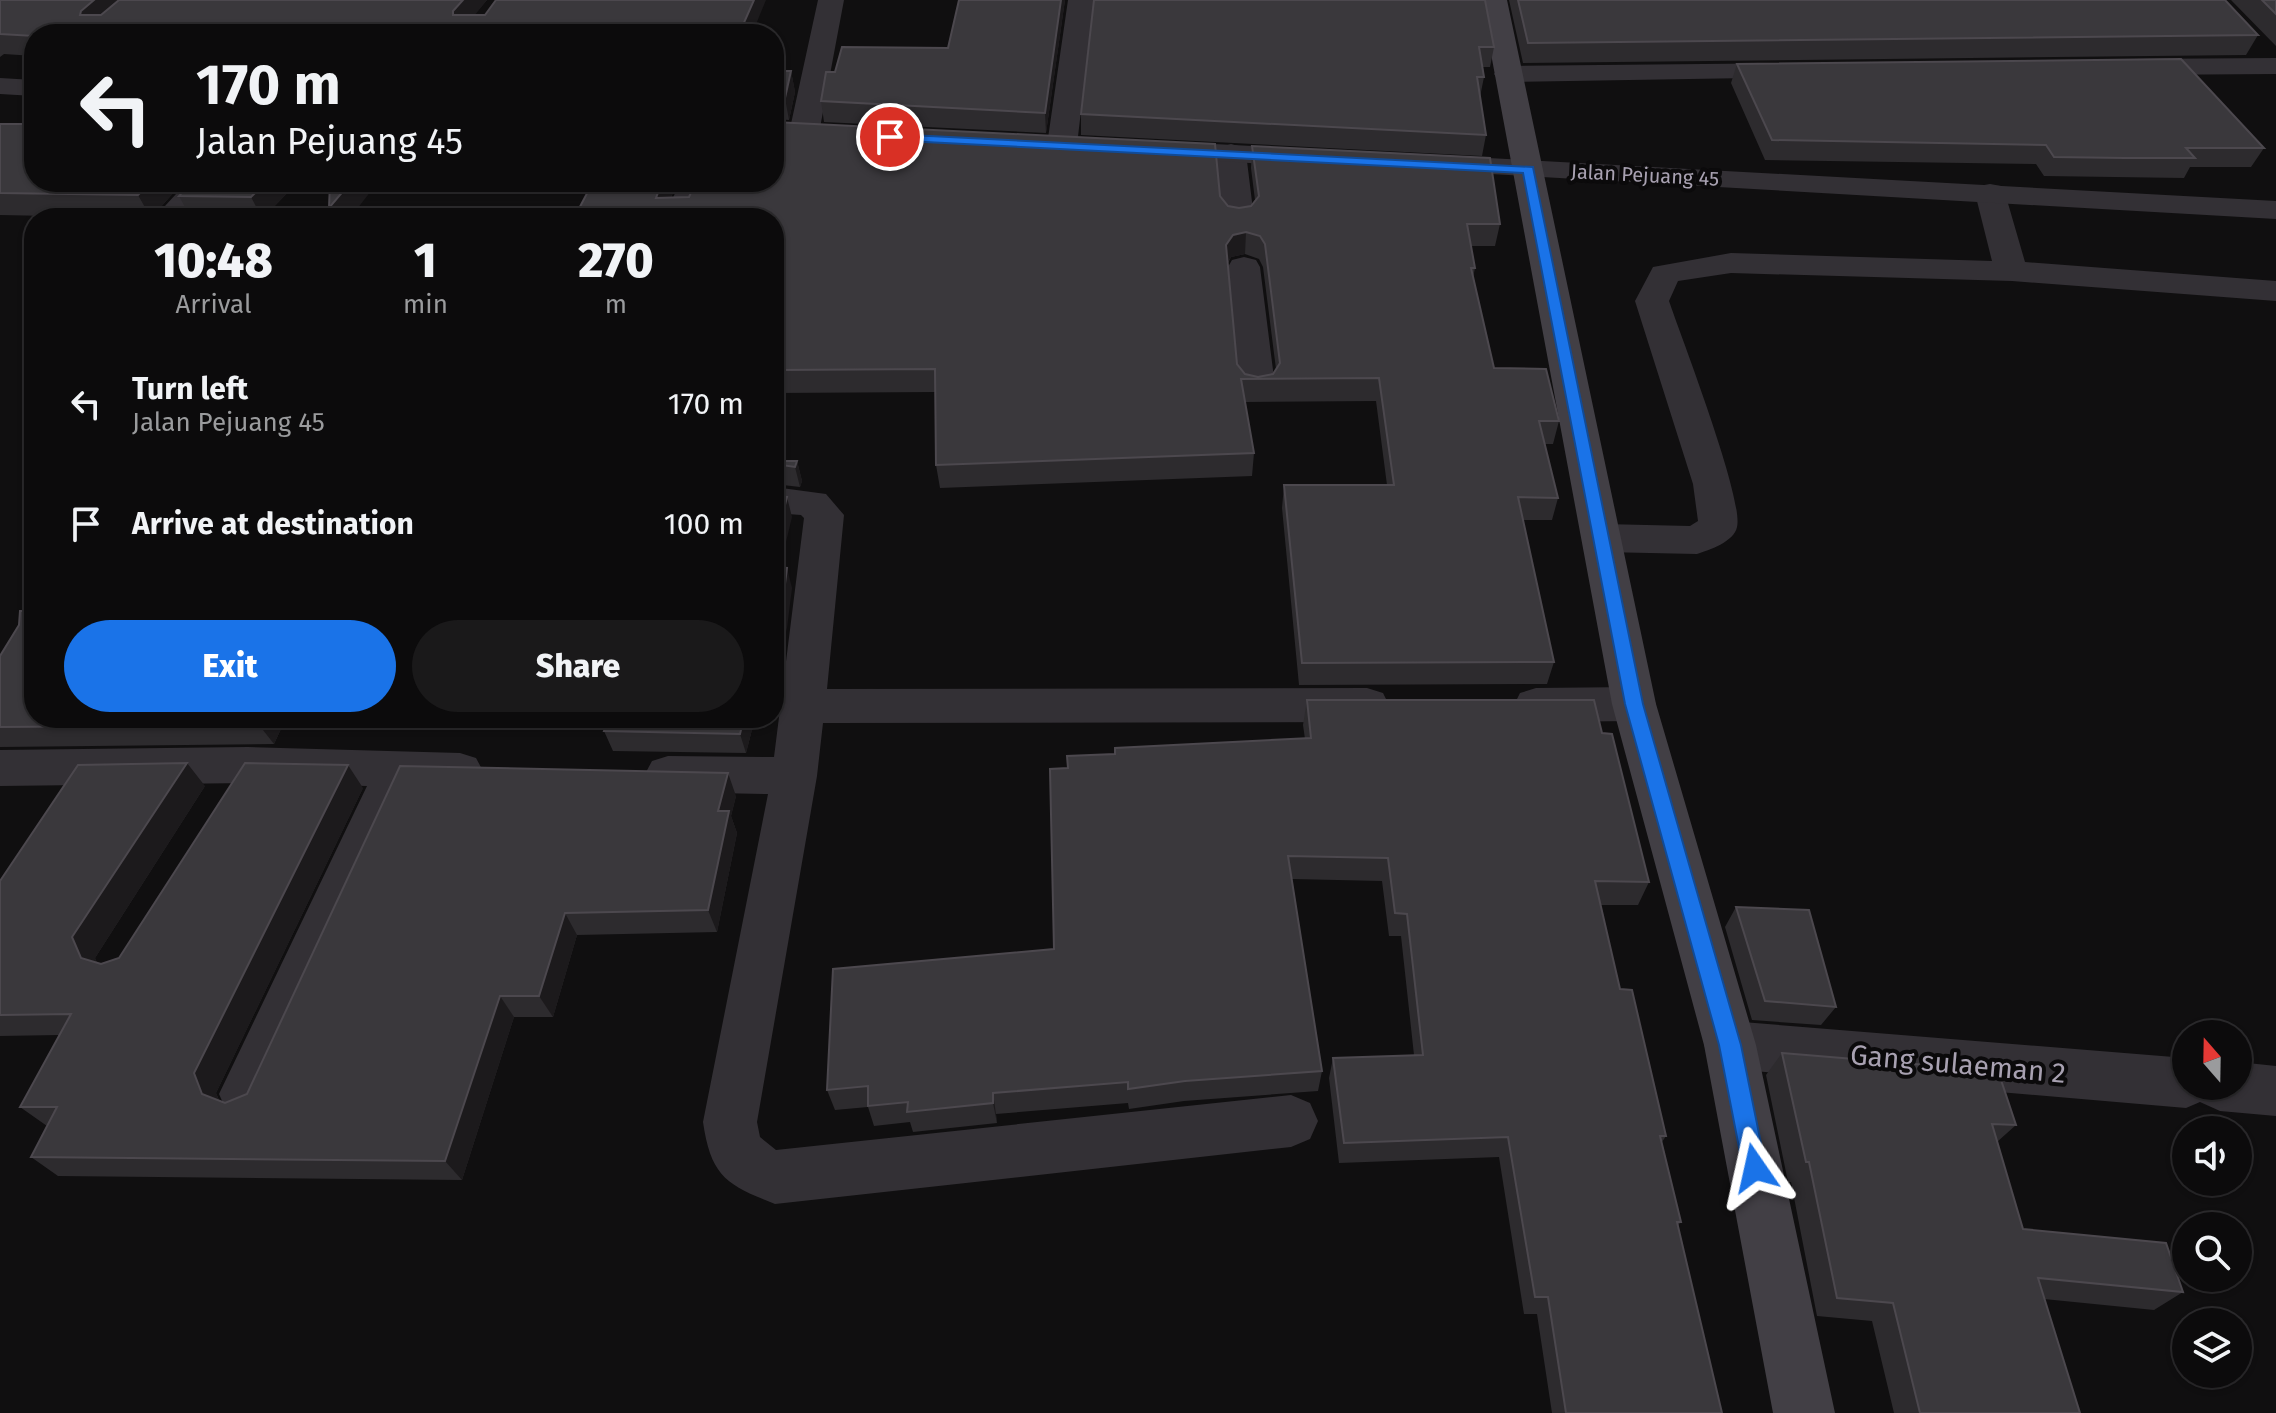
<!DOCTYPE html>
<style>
:root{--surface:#0c0b0c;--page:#1a191a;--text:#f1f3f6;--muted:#9a9b9d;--line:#2c2b2d;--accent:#1a73e8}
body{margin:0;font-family:"Fira Sans",sans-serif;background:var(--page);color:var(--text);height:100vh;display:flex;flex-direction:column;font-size:30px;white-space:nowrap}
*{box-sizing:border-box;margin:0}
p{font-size:26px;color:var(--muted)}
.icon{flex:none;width:44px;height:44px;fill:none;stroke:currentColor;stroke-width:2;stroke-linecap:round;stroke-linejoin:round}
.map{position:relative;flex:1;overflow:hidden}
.sheet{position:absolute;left:24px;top:208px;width:760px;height:520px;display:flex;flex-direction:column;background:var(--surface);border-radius:32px;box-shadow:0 2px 6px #0004,0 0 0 2px var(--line)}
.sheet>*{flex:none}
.banner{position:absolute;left:24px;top:24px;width:760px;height:168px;border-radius:32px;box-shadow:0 2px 6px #0004,0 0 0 2px var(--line);background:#0c0b0c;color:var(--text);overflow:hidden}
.needle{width:52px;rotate:340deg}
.controls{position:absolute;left:2172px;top:1020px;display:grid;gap:16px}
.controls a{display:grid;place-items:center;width:80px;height:80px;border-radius:50%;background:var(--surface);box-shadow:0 2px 6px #0004,0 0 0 2px var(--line);font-size:40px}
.pin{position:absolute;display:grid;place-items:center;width:68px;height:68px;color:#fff;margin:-34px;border:4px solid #fff;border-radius:50%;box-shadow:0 2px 8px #0007}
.me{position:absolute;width:88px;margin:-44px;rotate:349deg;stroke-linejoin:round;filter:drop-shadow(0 0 6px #0008)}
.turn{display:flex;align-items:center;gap:28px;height:168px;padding:0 40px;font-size:36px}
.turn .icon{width:104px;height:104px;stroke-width:2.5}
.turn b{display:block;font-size:56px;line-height:68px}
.eta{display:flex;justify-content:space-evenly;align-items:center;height:136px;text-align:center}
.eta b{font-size:48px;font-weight:800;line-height:56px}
.action{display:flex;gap:16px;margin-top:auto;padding:16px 40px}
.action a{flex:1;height:92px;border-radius:48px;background:var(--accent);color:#fff;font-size:32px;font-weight:800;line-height:92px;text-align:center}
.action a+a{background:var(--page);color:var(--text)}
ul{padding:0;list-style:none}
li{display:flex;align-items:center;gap:24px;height:120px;padding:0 40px}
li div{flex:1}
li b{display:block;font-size:30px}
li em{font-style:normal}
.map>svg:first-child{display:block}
</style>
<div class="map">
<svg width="2276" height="1413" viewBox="0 0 2276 1413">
<rect width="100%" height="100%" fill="#100f10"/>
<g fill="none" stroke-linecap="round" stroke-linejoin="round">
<!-- minor -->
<path fill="#333035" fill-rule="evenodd" d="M818,0h26l-25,133 -5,6 -10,3 -10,-3 -5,-6z
M1068,0h26l-17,145 -5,6 -10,3 -10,-3 -5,-6z
M2276,58v16l-146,1 -10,-2 -4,-6 4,-6 10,-2z
M1793,63l10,2 4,6 -4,6 -295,5 -10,-2 -4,-6 4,-6 10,-2z
M1231,144l11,3 4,6 8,65 -5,7 -11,2 -11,-2 -5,-7 -6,-65 4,-6z
M187,182h32l-32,36h-33z
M680,182h30l-18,36h-28z
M1990,184l11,2 4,7 20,69 251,19v20l-264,-20 -281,-8 -53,8 -9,20c13,38 75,198 68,226 -3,15 -28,23 -40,27l-94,-2 -14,-4 -6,-10 6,-10 14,-4 87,2 8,-5 -5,-37 -58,-183 18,-34 78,-14 261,8 -17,-68 4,-7z
M1244,257l12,3 4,7 15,119 -5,8 -13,3 -13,-3 -5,-8 -11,-119 4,-7z
M774,487l52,7 18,21 -17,174 540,-1 16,5 6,12 -6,12 -16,5 -544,1 -6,53 -60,346 3,15 16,13 515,-55 19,8 8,18 -8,18 -19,8 -516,57c-48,-19 -64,-27 -72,-82l65,-328 -100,-2 -16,-5 -7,-13 7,-13 16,-5 106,1 30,-239 -3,-3 -27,-2z
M1634,687l16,5 6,12 -6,12 -16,5 -98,1 -16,-5 -6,-12 6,-12 16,-5z
M248,747l212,6 16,5 7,13 -7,13 -16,5 -47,-1 -148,324 -19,7 -19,-7 -8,-18 148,-308 -119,-3 -248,3v-36z
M1730,1021l456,37v28h52v-24l38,4v50l-56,-5 -20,-9 -14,6 -456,-39 -19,-7 -7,-17 7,-17z"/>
<!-- tertiary -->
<path fill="#333035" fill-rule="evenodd" d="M0,78l34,2v16l-34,-2z
M1156,141l155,8 11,3 4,6 -4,6 -11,3 -166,-11 -4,-6 4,-6z
M1432,155l844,46v18l-855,-49 -4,-6 4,-6z"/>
<!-- secondary -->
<path fill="#423f45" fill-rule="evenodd" d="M1481,0h26l149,704 100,341 79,368h-62l-69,-368 -92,-341z"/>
</g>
<!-- wall -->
<path fill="#2d2b2e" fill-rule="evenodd" d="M0,0h487l-13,15 278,19h-718v22l-30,-2 -4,3z
M959,0h106l-19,133 -222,-11 -3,-21 14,-29 113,-24z
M1094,0l400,47 -4,20h-7l1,10 -4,20 6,38 -4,21 -401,-21v-21z
M1509,0h716l33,35 -12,20 -723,8z
M2231,0h45v46z
M1737,64l527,84 -13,19h-61l-6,11 -140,-2 -8,-12 -271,-4 -34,-77z
M774,71h17l4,21 -6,28 -15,-1z
M0,124l34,58h149l-32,36 -151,-3z
M1252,146l248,78 -5,22h-24l4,22 -2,10 21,90 65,53 -6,23h-8l13,54 -6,22h-29l31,142 -7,22 -248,1 -17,-177 2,-23h103l-11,-84 -131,1 9,51 -2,23 -312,12 -4,-23v-73l-162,1v-175l-186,-26 -50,-3 -3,-7h142l-6,16 549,-2 8,10 11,2 12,-2 4,-6 -4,-32zM1245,254l14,5 4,8 13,102 -3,5 -15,3 -13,-3 -8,-10 -9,-101 3,-6z
M191,182h107l-35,36h-72l-12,-22z
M774,461h23l5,20 -2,6 -26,-3z
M27,611l259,107 -12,26 -274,3v-91z
M1307,700l295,33 47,149 -11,23h-37l19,84 46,147 -4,6 19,80 -3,3 44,188h-170l-15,-99h-13l-25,-157 -160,6 -10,-85 4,-20 81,-3 -13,-119h-12l-7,-55 -90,-2 30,192 -4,20 -134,10 -55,8 -1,-6 -132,11 1,9 -84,9 -3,-10 -36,4 -6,-19 -33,3 -8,-20 227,-141 14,-181 47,-14 190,-15 -2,-14z
M609,718h146l-9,35 -133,-2 -9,-20z
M205,786l-110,172 2,5 4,1 18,-6 244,-170 -147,305 3,7 6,3 22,-9 489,-298 -5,20 6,17 -20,99 -140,3 -24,82h-39l-52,163 -404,-4 -27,-19 16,-31 -27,-19 39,-72 -59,1v-155z
M1736,907l100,100 -15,18 -69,-5 -27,-93z
M1782,1053l234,72 -19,17 26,87 160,63 -29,18 -110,-11 36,114h-186l-22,-92 -55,-5 -26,-134h-3l-22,-107z"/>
<!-- shaded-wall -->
<path fill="#1c1a1c" d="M94,0h35l-37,32 -12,-17 1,-4z
M463,0h24l-26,32 -8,-17v-4z
M754,0h12l-14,34h-13z
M1061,0h4l-19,133 -1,-20z
M791,71l4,21 -6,28 -4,-22z
M151,182h32l-32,36 -13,-23z
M266,182h32l-35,36h-1l-11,-21z
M351,182h27l-28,36h-16l-5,-10z
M662,182h15l-14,36 -7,-20z
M1246,232l-1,22 -14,3 -6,10 1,-22 7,-10z
M797,461l5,20 -2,6 -5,-20z
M787,497l5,20 -17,71 -1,-39z
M787,568l5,20 -5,40 -12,49 -1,-4v-34z
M263,718h23l-12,26 -15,-19z
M744,718h11l-9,35 -6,-19z
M187,763l18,23 -110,172 9,21 -23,-21 -9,-21z
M348,765l15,23 -147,305 8,20 -22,-19 -8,-21z
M728,773l8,23 -5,20 6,17 -20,99 -9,-22 10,-99z
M565,913l12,22 -24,82 -14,-21z
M500,996l14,21 -52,163 -17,-19z
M993,1093l3,21 1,9 -4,-20z"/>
<!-- building -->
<path fill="#3a383c" stroke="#4c484e" stroke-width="2" fill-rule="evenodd" d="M0,0h94l-13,11 -1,4h21l18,-15h344l-10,11v4h32l11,-15h258l-15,34h-705v2l-34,-2z
M959,0h102l-16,113 -224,-12 5,-29h9l7,-25 106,1z
M1094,0h391l9,47h-15l5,30h-7l9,58 -405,-21z
M1518,0h707l33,35 -730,8z
M2262,0h14v14z
M2181,59l83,89h-78l9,10h-70l-71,-1 -8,-12 -274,-5 -35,-76z
M774,71h17l-6,27h-11z
M774,122l441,22 5,52 8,10 11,2 12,-2 8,-10 -7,-50 238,12 10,66h-33l8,44h-4l23,100 52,1 13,52h-20l19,77 -40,-1 36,165 -252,1 -18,-178h110l-15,-107 -138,1 13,74 -318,12 -1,-96 -161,1v-152h-200l19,-36h69l-6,16 33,-1 7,-15h78zM1246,232l14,4 5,8 15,119 -7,11 -15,3 -13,-3 -8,-10 -11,-119 7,-10z
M0,124h34v58h117l-13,13 -138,-2z
M191,182h75l-15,15 -72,-1z
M330,182h21l-22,26z
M774,461h23l-2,6 -21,-3z
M774,496l13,1 -13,52z
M774,567l13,1 -5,40 -8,31z
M34,599v119h229l-4,7 -259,2v-71l19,-31 1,-14h7z
M1307,700h287l8,33 10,1 37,148 -54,-1 25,108 12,1 34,146h-6l21,86h-4l45,191h-156l-18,-116h-13l-27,-160 -164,6 -11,-85 90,-3 -16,-141 -12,-1 -7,-55 -100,-2 34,215 -137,10 -57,8v-7l-135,11v10l-86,9 1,-10 -40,4v-20l-41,4 6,-121 221,-20 -4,-180 18,-1 -1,-12 48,-2v-6l196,-10z
M609,718h135l-4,16 -136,-3z
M187,763l-115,174 9,21 20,6 18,-6 126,-195 103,2 -154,308 8,21 23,9 22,-9 153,-328 328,7 -10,38h11l-21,99 -143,3 -26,83h-39l-55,165 -414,-4 26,-50h-37l51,-93 -71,1v-134l78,-116z
M1736,907l73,3 27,97 -71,-6z
M1782,1053l216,18 18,54 -24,-1 31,105 143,14 17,49 -145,-14 42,135h-160l-27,-110 -56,-5 -28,-136h-3z"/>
<!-- route -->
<path fill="#1a73e8" stroke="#114b97" stroke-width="2" d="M890,134l643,33 110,537 98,341 25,123 -3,8 -8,3 -8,-3 -4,-8 -24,-123 -94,-341 -102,-531 -637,-33v-5z"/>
<g text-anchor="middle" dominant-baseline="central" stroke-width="8" stroke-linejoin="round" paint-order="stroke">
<!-- far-street labels -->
<g font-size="20" fill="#a8a1b1" stroke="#0b0a0b">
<text transform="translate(1645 175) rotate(3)">Jalan Pejuang 45</text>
</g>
<!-- near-street labels -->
<g font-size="28" fill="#a8a1b1" stroke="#0b0a0b">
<text transform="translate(1958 1064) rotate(5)">Gang sulaeman 2</text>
</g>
</g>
</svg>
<div class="controls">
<a><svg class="needle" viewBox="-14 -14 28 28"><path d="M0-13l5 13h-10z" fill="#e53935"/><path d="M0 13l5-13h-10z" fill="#9a9b9d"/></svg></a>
<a><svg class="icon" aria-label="sound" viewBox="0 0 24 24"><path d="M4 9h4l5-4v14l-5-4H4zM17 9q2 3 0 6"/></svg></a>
<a><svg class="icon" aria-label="search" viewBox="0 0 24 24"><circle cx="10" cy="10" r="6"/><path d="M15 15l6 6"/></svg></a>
<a><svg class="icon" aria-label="layers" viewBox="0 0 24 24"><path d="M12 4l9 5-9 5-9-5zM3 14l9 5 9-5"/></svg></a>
</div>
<div class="pin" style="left:890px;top:137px;background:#d93025"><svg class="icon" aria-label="arrive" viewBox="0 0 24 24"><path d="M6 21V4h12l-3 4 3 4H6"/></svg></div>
<svg class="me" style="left:1755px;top:1168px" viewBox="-20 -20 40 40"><path d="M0-17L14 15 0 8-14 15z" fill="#1a73e8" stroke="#fff" stroke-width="4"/></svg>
<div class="banner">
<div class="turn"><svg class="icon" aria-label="left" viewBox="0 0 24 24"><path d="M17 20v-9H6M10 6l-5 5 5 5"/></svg><div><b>170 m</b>Jalan Pejuang 45</div></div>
</div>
<section class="sheet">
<div class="eta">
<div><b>10:48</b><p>Arrival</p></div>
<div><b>1</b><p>min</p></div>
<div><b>270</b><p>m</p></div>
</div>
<ul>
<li><svg class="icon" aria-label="left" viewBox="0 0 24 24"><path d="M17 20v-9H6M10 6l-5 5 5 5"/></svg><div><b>Turn left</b><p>Jalan Pejuang 45</p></div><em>170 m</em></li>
<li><svg class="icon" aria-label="arrive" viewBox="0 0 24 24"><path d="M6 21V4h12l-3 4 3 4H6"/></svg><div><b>Arrive at destination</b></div><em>100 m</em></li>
</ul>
<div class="action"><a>Exit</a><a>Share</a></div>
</section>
</div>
